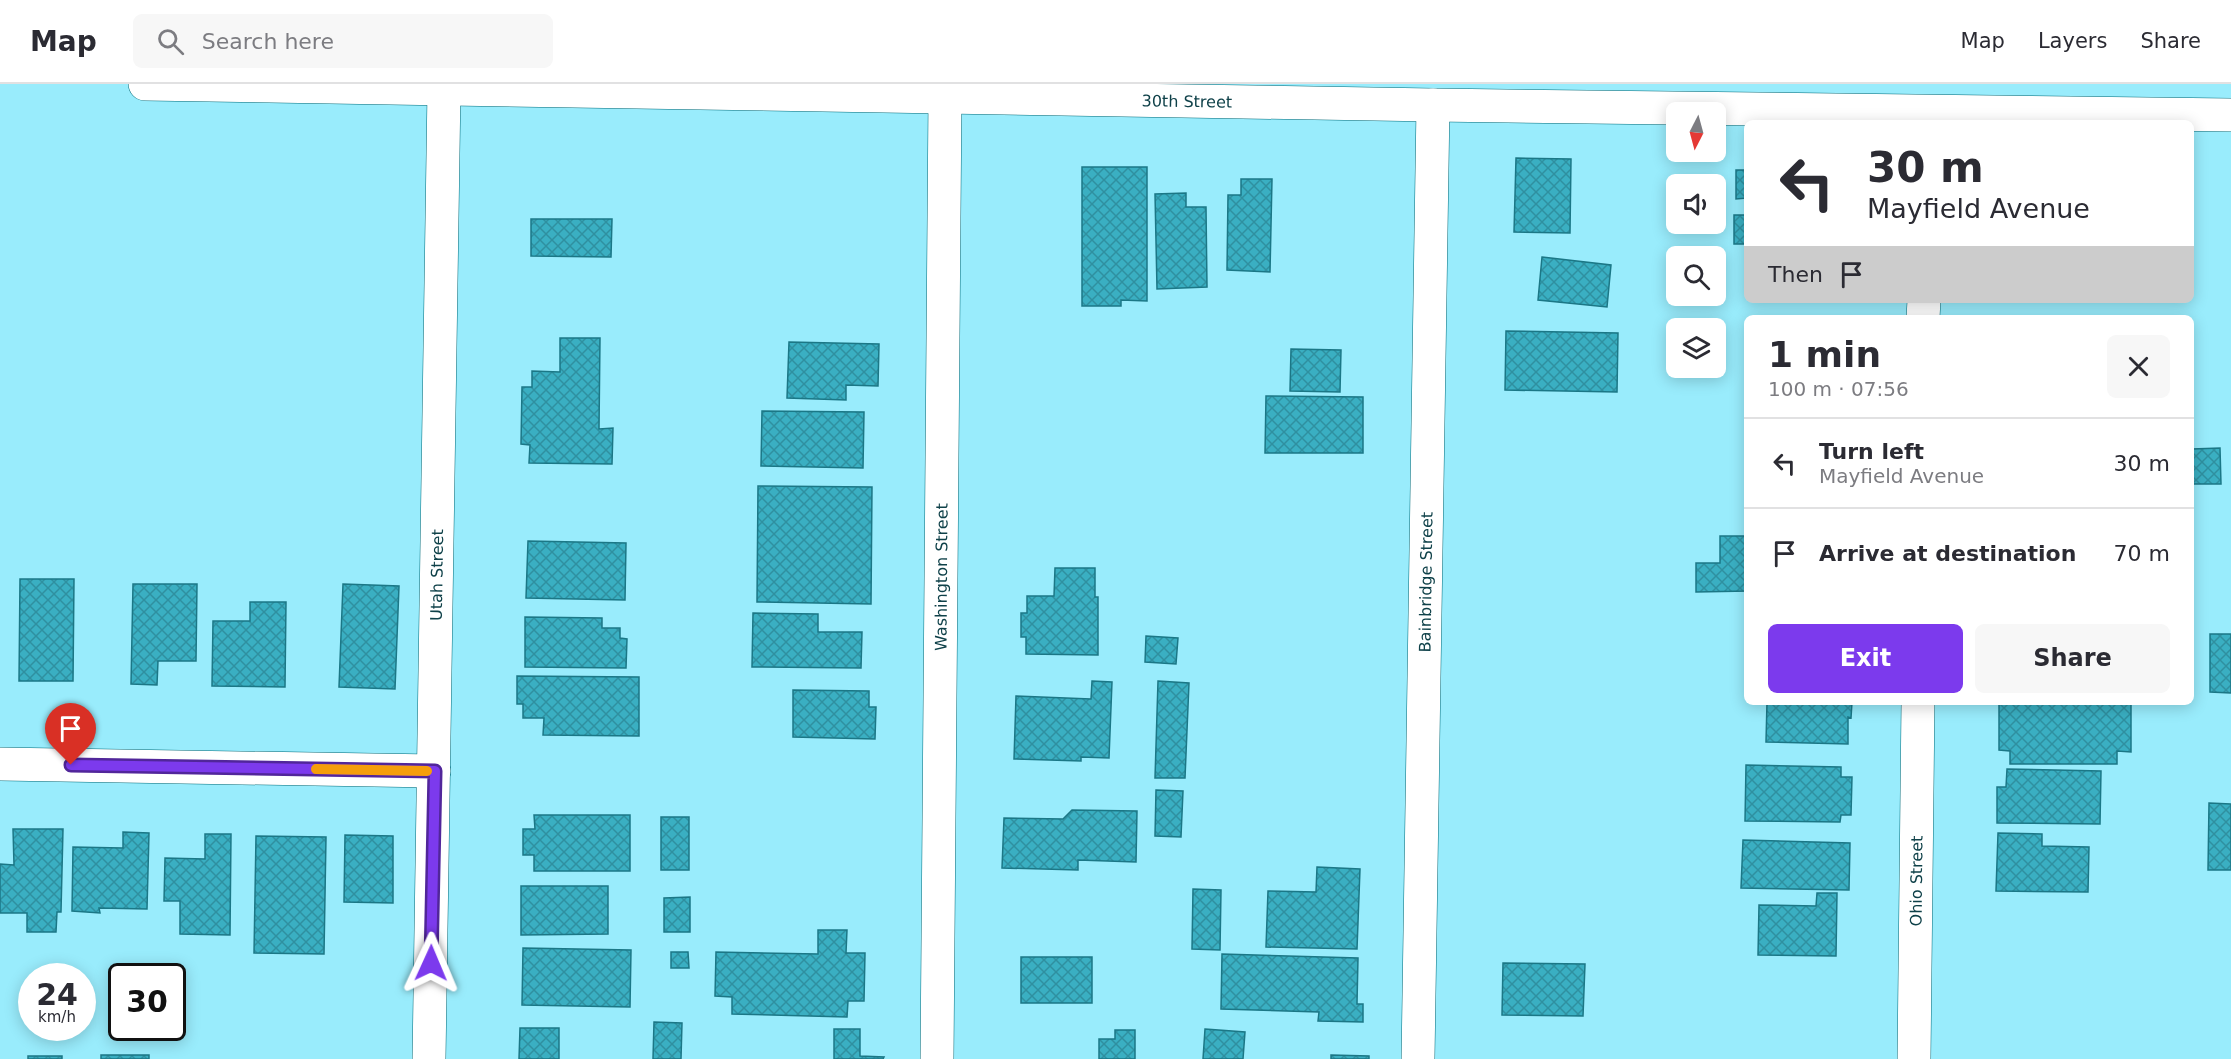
<!DOCTYPE html>
<meta charset="utf-8">
<style>
:root{--surface:#fff;--page:#f7f7f7;--text:#2b2b33;--muted:#7c7c81;--line:#e1e1e2;--accent:#7c3aed}
body{margin:0;font-family:"DejaVu Sans",sans-serif;background:var(--page);color:var(--text);height:100vh;display:flex;flex-direction:column;font-size:22px;white-space:nowrap}
*{box-sizing:border-box;margin:0}
p{font-size:20px;color:var(--muted)}
.icon{flex:none;width:33px;height:33px;fill:none;stroke:currentColor;stroke-width:2;stroke-linecap:round;stroke-linejoin:round}
.map{position:relative;flex:1;overflow:hidden}
.panel{position:absolute;left:1744px;top:231px;width:450px;height:390px;display:flex;flex-direction:column;background:var(--surface);border-radius:9px;box-shadow:0 3px 15px #0003}
.panel>*{flex:none}
.hud{position:absolute;left:1744px;top:36px;width:450px;height:183px;border-radius:9px;box-shadow:0 3px 15px #0003;background:#fff;color:var(--text);overflow:hidden}
.needle{width:39px;rotate:186deg}
.fabs{position:absolute;left:1666px;top:18px;display:grid;gap:12px}
.fabs a{display:grid;place-items:center;width:60px;height:60px;border-radius:9px;background:var(--surface);box-shadow:0 3px 15px #0003;font-size:30px}
.speed{position:absolute;left:18px;top:879px;display:flex;gap:12px;font-size:30px;font-weight:700;text-align:center}
.speed>*{display:grid;place-content:center;width:78px;height:78px;border-radius:50%;background:var(--surface);box-shadow:0 3px 15px #0003;line-height:1}
.speed small{font-size:15px;font-weight:400}
.speed .limit{border:3px solid #111;border-radius:9px;background:#fff;color:#111}
.pin{position:absolute;display:grid;place-items:center;width:51px;height:51px;color:#fff;margin:-62px -26px;border-radius:50% 50% 50% 0;rotate:-45deg;box-shadow:0 0 6px #0007}
.pin .icon{rotate:45deg}
.me{position:absolute;width:66px;margin:-33px;rotate:1deg;stroke-linejoin:round;filter:drop-shadow(0 0 4px #0008)}
.turn{display:flex;align-items:center;gap:21px;height:126px;padding:0 24px;font-size:27px}
.turn .icon{width:78px;height:78px;stroke-width:2.5}
.turn b{display:block;font-size:42px;line-height:51px}
.then{display:flex;align-items:center;height:57px;padding:0 24px;background:#0003;gap:12px;font-size:22px}
.round{display:grid;place-items:center;flex:none;width:63px;height:63px;border-radius:9px;background:var(--page)}
.summary{display:flex;align-items:center;justify-content:space-between;height:102px;padding:0 24px}
h1{font-size:36px;font-weight:700;line-height:45px}
.action{display:flex;gap:12px;margin-top:auto;padding:12px 24px}
.action a{flex:1;height:69px;border-radius:9px;background:var(--accent);color:#fff;font-size:24px;font-weight:700;line-height:69px;text-align:center}
.action a+a{background:var(--page);color:var(--text)}
ul{padding:0;list-style:none}
li{display:flex;align-items:center;gap:18px;height:90px;padding:0 24px;border-top:2px solid var(--line)}
li div{flex:1}
li b{display:block;font-size:22px}
li em{font-style:normal}
header{display:flex;align-items:center;gap:36px;box-sizing:border-box;height:84px;padding:0 30px;background:var(--surface);border-bottom:2px solid var(--line)}
header strong{font-size:28px}
nav{display:flex;gap:33px;margin-inline-start:auto;font-size:21px}
.search{width:420px;height:54px;background:var(--page);display:flex;align-items:center;gap:15px;box-sizing:border-box;padding:0 21px;border-radius:9px;color:var(--muted);font-size:22px}
.map>svg:first-child{display:block}
</style>
<header>
<strong>Map</strong>
<div class="search"><svg class="icon" aria-label="search" viewBox="0 0 24 24"><circle cx="10" cy="10" r="6"/><path d="M15 15l6 6"/></svg>Search here</div>
<nav><a>Map</a><a>Layers</a><a>Share</a></nav>
</header>
<div class="map">
<svg width="2231" height="975" viewBox="0 0 2231 975">
<defs>
<pattern id="building-cross-hatch" width="8" height="8" patternUnits="userSpaceOnUse" patternTransform="scale(1.5)"><rect width="8" height="8" fill="#3aafc2"/><path d="M0 0l8 8M0 8l8-8" fill="none" stroke="#2f90a0"/></pattern>
</defs>
<rect width="100%" height="100%" fill="#99ecfc"/>
<!-- building -->
<path fill="url(#building-cross-hatch)" stroke="#1b7786" stroke-width="1.5" d="M1516,74l55,1 -1,74 -56,-1z
M1082,83h65v134l-26,-1v6h-39z
M1736,86h12v74h-14v-29h13v-17l-11,1z
M1241,95h31l-2,93 -43,-2 1,-75h13z
M1186,109v14h20l1,80 -50,2 -2,-95z
M531,135h81l-1,38 -80,-1z
M1542,173l69,8 -4,42 -69,-7z
M1506,247l112,2 -1,59 -112,-2z
M560,254h40l-1,91 14,-1 -1,36 -83,-1 1,-18 -9,-1 1,-57h10v-16l28,1z
M789,258l90,2 -1,42 -32,-1v15l-59,-2z
M1291,265l50,1 -1,42 -50,-1z
M1266,312l97,1v56h-98z
M762,327l102,1 -1,56 -102,-2z
M2220,364l1,36h-29v-35z
M758,402l114,1 -1,117 -114,-2z
M1720,452h28v55l-52,1v-29h24z
M528,457l98,2 -1,57 -99,-2z
M1055,484h40v29h3v58l-72,-1v-17h-5v-24h6v-17h27z
M20,495h54l-1,102h-54z
M133,500h64l-1,77h-38l-1,24 -26,-1z
M343,500l56,2 -4,103 -56,-2z
M250,518h36l-1,85 -73,-1 1,-65h37z
M753,529l65,1v18h44l-1,36 -109,-1z
M525,533l77,1v10h18v10l7,1 -1,29 -101,-1z
M2210,550h21v59l-21,-1z
M1146,552l32,2 -2,26 -31,-2z
M517,592l122,1v59l-96,-1 1,-17h-21v-14h-6z
M1092,597l20,1 -3,76 -28,-1v4l-67,-2 2,-63 75,3z
M1158,597l31,2 -4,95h-30z
M793,606l76,1v16h7l-1,32 -82,-2z
M1767,618h85l-1,16 -3,-1v27l-82,-2z
M1999,619h132v49l-14,-1v13h-107v-13l-11,-1z
M1746,681l95,2v10h11l-1,38h-10l-1,7 -95,-1z
M2007,685l94,2 -1,53 -103,-1v-36h9z
M1156,706l27,1 -2,46 -26,-1z
M2209,719l22,1v66h-23z
M1072,726l65,1 -1,51 -58,-2v10l-76,-2 2,-50 59,1z
M534,731h96v56h-96v-16h-11v-26h12z
M661,733h28v53h-28z
M13,745h50l-2,83h-4l-1,20h-29v-19h-27v-49l14,1z
M123,748l26,1 -2,76 -48,-1 1,5 -28,-2 1,-64 50,1z
M1998,749l44,1v12l47,1 -1,45 -92,-1z
M205,750h26l-1,101 -50,-1v-33h-16l1,-43 40,1z
M345,751l48,1v67l-49,-1z
M256,752l70,1 -2,117 -70,-1z
M1743,756l107,3 -1,47 -108,-2z
M1317,783l43,2 -3,80 -91,-2 2,-56 48,1z
M521,802h87v48l-87,1z
M1193,805l28,1 -1,60 -28,-1z
M1817,809h20l-1,63 -78,-1 1,-50 57,1z
M690,813v35h-26v-34z
M818,846h29l-1,23h19l-1,48h-16l-1,16 -115,-3v-17l-17,-1 1,-44 102,2z
M523,864l108,2 -1,57 -108,-2z
M671,868h17l1,16h-18z
M1222,870l136,4 -1,46h6v18l-45,-1 1,-9 -98,-3z
M1021,873h71v46h-71z
M1503,879l82,1 -2,52 -81,-1z
M654,938l28,1 -1,36h-28z
M520,944h39v31h-40z
M834,945h26v27l24,1 -1,2h-49z
M1205,945l40,3 -2,27h-40z
M1115,946h20v29h-36v-20h16z
M101,971h48v4h-48z
M1331,971l38,1v3h-38z
M28,972h34v3h-34z"/>
<g fill="none" stroke-linecap="round" stroke-linejoin="round">
<defs>
<g id="street">
<path id="s1" d="M145,0l1288,21 798,10"/>
<path d="M1923,234l1,-18"/>
<path d="M0,680l434,7"/>
<path id="s2" d="M429,975l15,-970"/>
<path id="s3" d="M937,975l8,-962"/>
<path id="s4" d="M1418,975l15,-954"/>
<path id="s5" d="M1914,975l4,-357"/>
</g>
</defs>
<!-- street casing -->
<use href="#street" stroke="#006a78" stroke-width="34"/>
<!-- street -->
<use href="#street" stroke="#fff" stroke-width="33"/>
</g>
<g fill="none" stroke-linecap="round" stroke-linejoin="round">
<defs>
<path id="route" d="M71,681l364,6 -4,192"/>
</defs>
<!-- route casing -->
<use href="#route" stroke="#51269a" stroke-width="15"/>
<!-- route -->
<use href="#route" stroke="#7c3aed" stroke-width="10"/>
<!-- slow -->
<path stroke="#f59e0b" stroke-width="10" d="M316,685l111,2"/>
</g>
<g text-anchor="middle" dominant-baseline="central" stroke-width="4.5" stroke-linejoin="round" paint-order="stroke">
<!-- street labels -->
<g font-size="16" fill="#0f4149" stroke="#99ecfc">
<text stroke="none"><textPath href="#s1" startOffset="1042">30th Street</textPath></text>
<text stroke="none"><textPath href="#s2" startOffset="484">Utah Street</textPath></text>
<text stroke="none"><textPath href="#s3" startOffset="482">Washington Street</textPath></text>
<text stroke="none"><textPath href="#s4" startOffset="477">Bainbridge Street</textPath></text>
<text stroke="none"><textPath href="#s5" startOffset="178">Ohio Street</textPath></text>
</g>
</g>
</svg>
<div class="fabs">
<a><svg class="needle" viewBox="-14 -14 28 28"><path d="M0-13l5 13h-10z" fill="#e53935"/><path d="M0 13l5-13h-10z" fill="#7c7c81"/></svg></a>
<a><svg class="icon" aria-label="sound" viewBox="0 0 24 24"><path d="M4 9h4l5-4v14l-5-4H4zM17 9q2 3 0 6"/></svg></a>
<a><svg class="icon" aria-label="search" viewBox="0 0 24 24"><circle cx="10" cy="10" r="6"/><path d="M15 15l6 6"/></svg></a>
<a><svg class="icon" aria-label="layers" viewBox="0 0 24 24"><path d="M12 4l9 5-9 5-9-5zM3 14l9 5 9-5"/></svg></a>
</div>
<div class="speed"><div>24<small>km/h</small></div><div class="limit">30</div></div>
<div class="pin" style="left:71px;top:681px;background:#d93025"><svg class="icon" aria-label="arrive" viewBox="0 0 24 24"><path d="M6 21V4h12l-3 4 3 4H6"/></svg></div>
<svg class="me" style="left:431px;top:879px" viewBox="-20 -20 40 40"><path d="M0-17L14 15 0 8-14 15z" fill="#7c3aed" stroke="#fff" stroke-width="4"/></svg>
<div class="hud">
<div class="turn"><svg class="icon" aria-label="left" viewBox="0 0 24 24"><path d="M17 20v-9H6M10 6l-5 5 5 5"/></svg><div><b>30 m</b>Mayfield Avenue</div></div>
<div class="then">Then<svg class="icon" aria-label="arrive" viewBox="0 0 24 24"><path d="M6 21V4h12l-3 4 3 4H6"/></svg></div>
</div>
<section class="panel">
<div class="summary"><div><h1>1 min</h1><p>100 m · 07:56</p></div><a class="round"><svg class="icon" aria-label="close" viewBox="0 0 24 24"><path d="M6 6l12 12M18 6L6 18"/></svg></a></div>
<ul>
<li><svg class="icon" aria-label="left" viewBox="0 0 24 24"><path d="M17 20v-9H6M10 6l-5 5 5 5"/></svg><div><b>Turn left</b><p>Mayfield Avenue</p></div><em>30 m</em></li>
<li><svg class="icon" aria-label="arrive" viewBox="0 0 24 24"><path d="M6 21V4h12l-3 4 3 4H6"/></svg><div><b>Arrive at destination</b></div><em>70 m</em></li>
</ul>
<div class="action"><a>Exit</a><a>Share</a></div>
</section>
</div>
